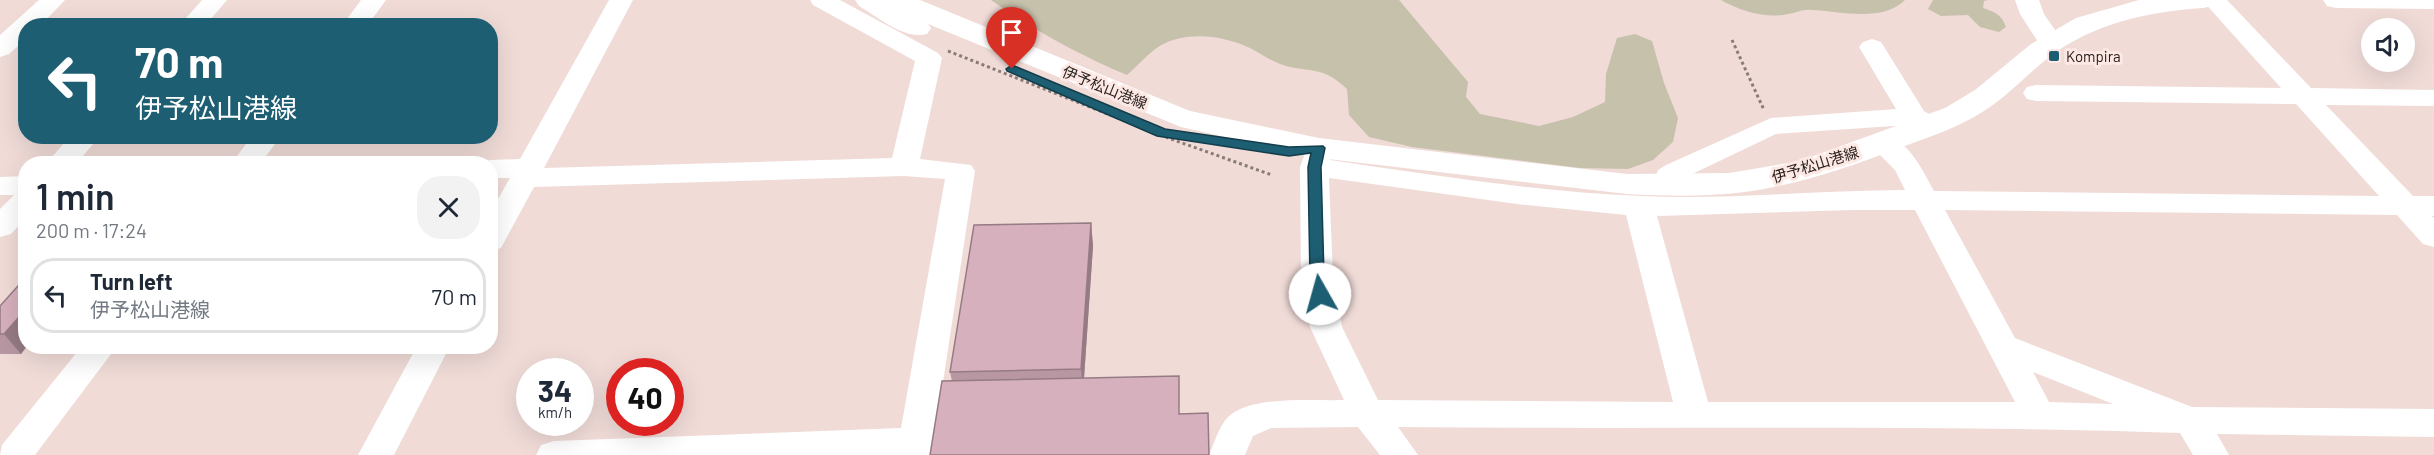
<!DOCTYPE html>
<meta charset="utf-8">
<style>
:root{--surface:#fff;--page:#f2f2f3;--text:#1f2937;--muted:#747a83;--line:#e0e1e3}
body{margin:0;font-family:Barlow,"Noto Sans JP",sans-serif;background:var(--page);color:var(--text);height:100vh;display:flex;flex-direction:column;font-size:22px;white-space:nowrap}
*{box-sizing:border-box;margin:0}
p{font-size:20px;color:var(--muted)}
.icon{flex:none;width:33px;height:33px;fill:none;stroke:currentColor;stroke-width:2;stroke-linecap:round;stroke-linejoin:round}
.map{position:relative;flex:1;overflow:hidden}
.sheet{position:absolute;left:18px;top:156px;width:480px;height:198px;display:flex;flex-direction:column;background:var(--surface);border-radius:24px;box-shadow:0 6px 24px #0002}
.sheet>*{flex:none}
.top-card{position:absolute;left:18px;top:18px;width:480px;height:126px;border-radius:24px;box-shadow:0 6px 24px #0002;background:#1d5e73;color:#fff;overflow:hidden}
.tools{position:absolute;left:2361px;top:18px;display:grid;gap:12px}
.tools a{display:grid;place-items:center;width:54px;height:54px;border-radius:50%;background:var(--surface);box-shadow:0 6px 24px #0002;font-size:30px}
.speed{position:absolute;left:516px;top:358px;display:flex;gap:12px;font-size:30px;font-weight:700;text-align:center}
.speed>*{display:grid;place-content:center;width:78px;height:78px;border-radius:50%;background:var(--surface);box-shadow:0 6px 24px #0002;line-height:1}
.speed small{font-size:15px;font-weight:400}
.speed .limit{border:9px solid #d22;background:#fff;color:#111}
.pin{position:absolute;display:grid;place-items:center;width:51px;height:51px;color:#fff;margin:-62px -26px;border-radius:50% 50% 50% 0;rotate:-45deg;box-shadow:0 0 6px #0007}
.pin .icon{rotate:45deg}
.me{position:absolute;width:66px;margin:-33px;rotate:353deg;stroke-linejoin:round;filter:drop-shadow(0 0 4px #0008)}
.turn{display:flex;align-items:center;gap:21px;height:126px;padding:0 18px;font-size:27px}
.turn .icon{width:78px;height:78px;stroke-width:2.5}
.turn b{display:block;font-size:42px;line-height:51px}
.round{display:grid;place-items:center;flex:none;width:63px;height:63px;border-radius:24px;background:var(--page)}
.head{display:flex;align-items:center;justify-content:space-between;height:102px;padding:0 18px}
h1{font-size:36px;font-weight:600;line-height:45px}
ul{padding:0;list-style:none}
li{display:flex;align-items:center;gap:18px;height:75px;margin:0 12px 9px;padding:0 6px;border:3px solid var(--line);border-radius:24px}
li div{flex:1}
li b{display:block;font-size:22px}
li em{font-style:normal}
.map>svg:first-child{display:block}
</style>
<div class="map">
<svg width="2434" height="455" viewBox="0 0 2434 455">
<rect width="100%" height="100%" fill="#f0dbd7"/>
<!-- green -->
<path fill="#c6c1ab" d="M991,0h408l69,82 -2,15 14,17 59,12 34,-9 32,-15 1,-28 11,-36 18,-4 17,7 12,42 14,35 -5,24 -20,18 -25,9 -48,-1 -168,-21 -43,-10 -20,-22 -2,-26c-26,-25 -37,-15 -67,-25 -13,-5 -24,-14 -37,-19 -27,-11 -65,-14 -89,5 -9,7 -18,17 -27,25 -47,-20 -94,-45 -136,-75z
M1721,0h184c-23,23 -65,11 -94,10 -8,-1 -15,3 -23,4 -22,5 -48,-3 -67,-14z
M1933,0h55l-4,1 -1,7c12,4 19,7 23,19l-7,5 -19,-5 -12,-12 -27,1 -13,-7z"/>
<g fill="none" stroke-linecap="round" stroke-linejoin="round">
<!-- path -->
<path stroke="#897b78" stroke-width="3" stroke-dasharray="3 3" stroke-linecap="butt" d="M1732,40l32,70
M948,51l223,88 101,36"/>
<!-- minor -->
<path fill="#fff" fill-rule="evenodd" d="M39,0h26l-25,26h-14v13l-17,15 -9,3v-22z
M202,0h25l-22,26h-26z
M361,0h25l-19,26h-25z
M609,0h24l-89,168 348,-10 23,-97 -102,-56 -3,-5h30l98,53 4,5 -22,101 51,6 4,6 -43,284h-396l5,-10 13,-4 347,-13 44,-249 -41,-3 -370,11 -33,61 -11,3v-38l20,-35h-20v-14h-11l11,-4 30,-1z
M2015,0h24l5,14 20,29 -4,5 -9,3 -9,-3 -22,-34z
M2202,0h25l84,88 123,2v16l-108,-1 87,91h21v20h-3l3,2v29l-11,-3 -26,-29 -452,-5 70,128 177,69 242,2v28l-217,-3 12,21h-36l-13,-22c-261,-9 -521,-3 -782,-6l20,28h-38l-22,-28 -87,1 -18,8 -8,19h-36c5,-11 10,-29 19,-38 23,-22 85,-16 116,-17l-34,-73 -9,-50 -1,-110 9,-25 10,-3 10,3 4,6 -3,12c103,15 207,32 311,36 88,4 176,-6 264,-6l-10,-20 -27,-27 4,-6c32,-8 49,30 62,54l445,5 -83,-92 -260,-3 -9,-2 -4,-6 4,-6 9,-2 245,3zM1329,178l188,26 109,11 47,187 -295,-2 -36,-73 -9,-50zM1851,210h64l100,192h-307l-51,-186zM2033,372l80,32 -64,-2z
M1872,39l9,3 43,69 15,9 4,6 -4,6c-13,3 -20,0 -30,-7l-133,9 -90,43 -4,4 -6,12 -10,2 -10,-2 -4,-7 6,-16 8,-5 105,-47 125,-9 -37,-62 4,-5z
M70,136h30l-24,28h-30z
M252,136h29l-21,28h-29z
M26,176v42l-15,16 -11,3v-28l14,-14h-14v-18z
M82,346h35l-82,109h-35l2,-10z
M417,346h33l-56,109h-36z"/>
<!-- major -->
<path fill="#fff" fill-rule="evenodd" d="M855,0h65l270,111 129,27 308,36 102,-1 71,-12 145,-53 30,-18 56,-46 45,-26 63,-18h77l-4,6 -9,2c-55,4 -109,15 -154,49 -25,20 -46,44 -75,60 -25,14 -53,23 -80,33 -48,18 -97,35 -149,42 -39,5 -79,4 -118,2l-308,-36 -138,-31 -253,-103 3,4 -4,6c-23,6 -49,-17 -68,-28z
M2323,0h111v9l-98,-1 -9,-2z"/>
</g>
<!-- wall -->
<path fill="#b897a3" d="M1091,223l2,23 -9,132 96,36 29,41 -257,-74 -2,-9z
M0,306l26,40h1l-6,8h-21z"/>
<!-- shaded-wall -->
<path fill="#967b84" d="M1091,223l2,23 -10,147 -2,-24z
M26,309v37h1l-6,8 -17,-20z"/>
<!-- building -->
<path fill="#d6b0bd" stroke="#967b84" stroke-width="1.5" d="M1091,223l-10,146 -131,3 24,-147z
M26,277v32l-22,25h-4v-28z
M1179,376v38l29,-1 1,42h-279l12,-74z"/>
<!-- route -->
<path fill="#1d5e73" stroke="#133d4b" stroke-width="1.5" d="M1012,65l153,64 124,18 34,-1 2,2 -4,19 3,110 3,17 -2,3h-10l-5,-20 -2,-110 3,-14 -22,3 -132,-20 -150,-65 -1,-2z"/>
<!-- markers -->
<rect fill="#1d5e73" stroke="#fde8e4" stroke-width="2" x="2048" y="50" width="12" height="12" rx="3"/>
<g text-anchor="middle" dominant-baseline="central" stroke-width="6" stroke-linejoin="round" paint-order="stroke">
<!-- poi labels -->
<g font-size="15" fill="#282120" stroke="#fde8e4" text-anchor="start">
<text x="2066" y="56">Kompira</text>
</g>
<!-- street labels -->
<g font-size="15" fill="#282120" stroke="#fde8e4">
<text transform="translate(1105 87) rotate(22)">伊予松山港線</text>
<text transform="translate(1815 164) rotate(-17)">伊予松山港線</text>
</g>
</g>
</svg>
<div class="tools">
<a><svg class="icon" aria-label="sound" viewBox="0 0 24 24"><path d="M4 9h4l5-4v14l-5-4H4zM17 9q2 3 0 6"/></svg></a>
</div>
<div class="speed"><div>34<small>km/h</small></div><div class="limit">40</div></div>
<div class="pin" style="left:1012px;top:69px;background:#d93025"><svg class="icon" aria-label="arrive" viewBox="0 0 24 24"><path d="M6 21V4h12l-3 4 3 4H6"/></svg></div>
<svg class="me" style="left:1320px;top:294px" viewBox="-20 -20 40 40"><circle r="19" fill="#fff"/><path d="M0-13L10 11 0 6-10 11z" fill="#1d5e73"/></svg>
<div class="top-card">
<div class="turn"><svg class="icon" aria-label="left" viewBox="0 0 24 24"><path d="M17 20v-9H6M10 6l-5 5 5 5"/></svg><div><b>70 m</b>伊予松山港線</div></div>
</div>
<section class="sheet">
<div class="head"><div><h1>1 min</h1><p>200 m · 17:24</p></div><a class="round"><svg class="icon" aria-label="close" viewBox="0 0 24 24"><path d="M6 6l12 12M18 6L6 18"/></svg></a></div>
<ul>
<li><svg class="icon" aria-label="left" viewBox="0 0 24 24"><path d="M17 20v-9H6M10 6l-5 5 5 5"/></svg><div><b>Turn left</b><p>伊予松山港線</p></div><em>70 m</em></li>
</ul>
</section>
</div>
